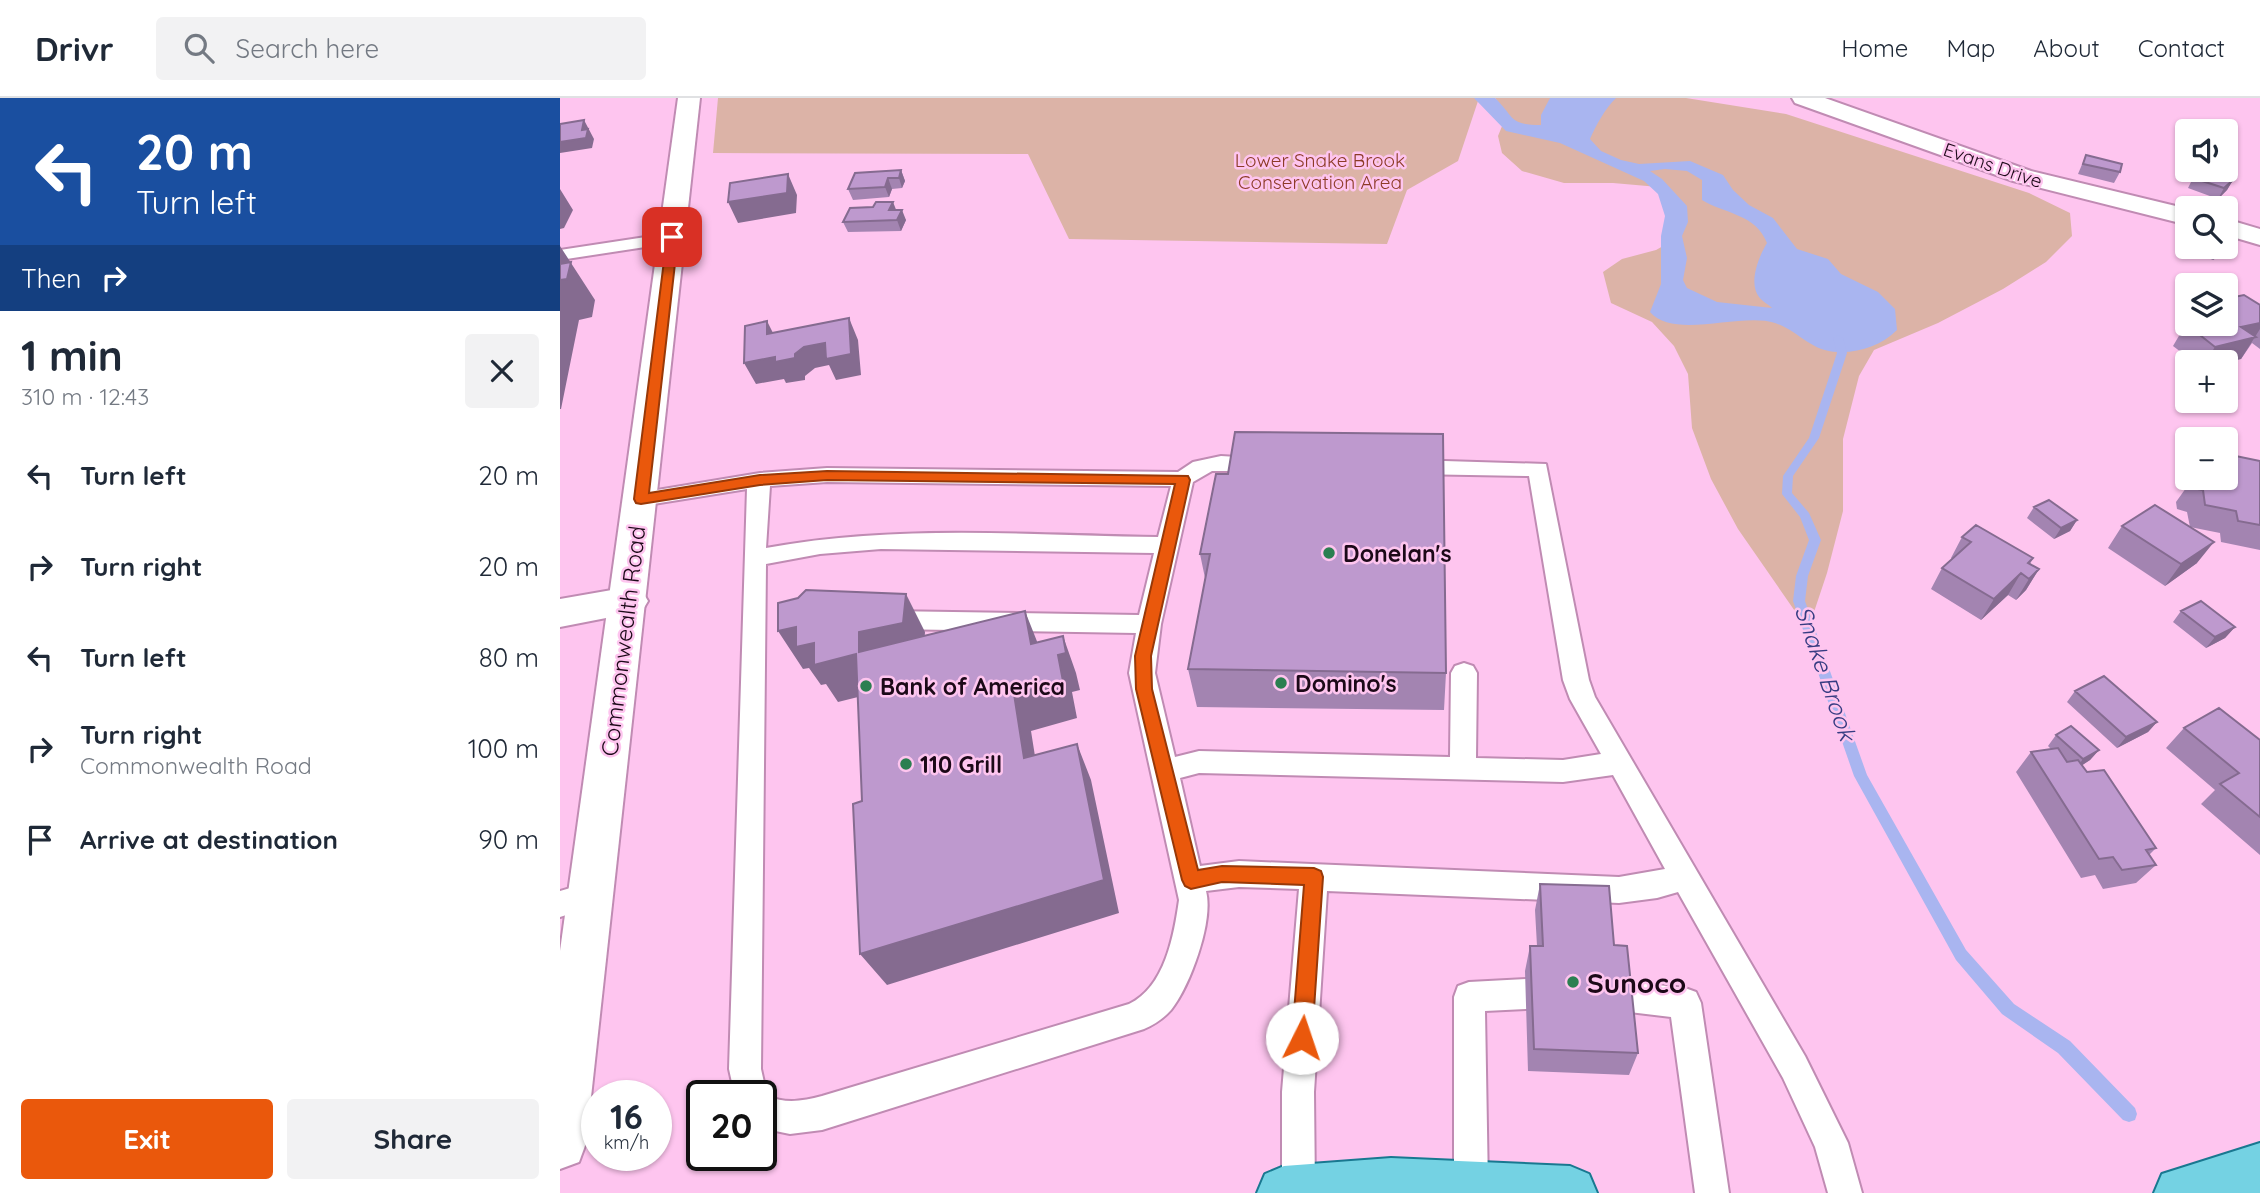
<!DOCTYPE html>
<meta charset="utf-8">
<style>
:root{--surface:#fff;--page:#f2f2f3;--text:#1f2937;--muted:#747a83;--line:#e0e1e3;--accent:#ea580c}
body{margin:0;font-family:Quicksand,sans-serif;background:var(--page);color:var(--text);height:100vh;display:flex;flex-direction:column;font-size:26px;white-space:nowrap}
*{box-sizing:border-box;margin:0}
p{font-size:23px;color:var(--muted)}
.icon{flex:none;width:38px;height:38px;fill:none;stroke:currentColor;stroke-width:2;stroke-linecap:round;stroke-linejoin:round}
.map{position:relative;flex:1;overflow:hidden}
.details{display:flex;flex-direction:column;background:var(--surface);width:560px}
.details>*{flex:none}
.guide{background:#1a4fa0;color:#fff;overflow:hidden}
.fabs{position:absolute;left:1615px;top:21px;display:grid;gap:14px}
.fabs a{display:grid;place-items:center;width:63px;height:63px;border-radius:7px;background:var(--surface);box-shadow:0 2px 5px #0004;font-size:35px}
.speed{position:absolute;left:21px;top:982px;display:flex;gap:14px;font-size:35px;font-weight:700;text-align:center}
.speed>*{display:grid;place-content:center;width:91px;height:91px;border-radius:50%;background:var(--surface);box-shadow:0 2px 5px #0004;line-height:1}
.speed small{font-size:18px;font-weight:400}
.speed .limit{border:4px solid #111;border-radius:10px;background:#fff;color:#111}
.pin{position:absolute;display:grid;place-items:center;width:60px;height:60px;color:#fff;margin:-30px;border-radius:14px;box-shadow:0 4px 10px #0006}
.me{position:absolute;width:77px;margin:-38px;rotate:4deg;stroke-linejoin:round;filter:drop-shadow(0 0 5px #0008)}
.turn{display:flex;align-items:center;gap:24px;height:147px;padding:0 21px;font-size:32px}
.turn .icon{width:91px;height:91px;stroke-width:2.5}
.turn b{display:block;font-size:49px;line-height:60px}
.then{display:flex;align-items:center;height:66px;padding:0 21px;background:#0003;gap:14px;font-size:26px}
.round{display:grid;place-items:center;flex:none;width:74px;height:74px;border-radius:7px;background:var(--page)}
.headline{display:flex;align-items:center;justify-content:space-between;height:119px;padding:0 21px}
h1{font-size:42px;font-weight:700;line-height:52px}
.button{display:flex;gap:14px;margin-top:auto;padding:14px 21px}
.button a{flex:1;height:80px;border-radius:7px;background:var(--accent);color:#fff;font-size:28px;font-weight:700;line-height:80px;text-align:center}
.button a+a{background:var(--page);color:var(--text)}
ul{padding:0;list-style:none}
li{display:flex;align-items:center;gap:21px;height:91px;padding:0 21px}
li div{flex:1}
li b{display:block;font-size:26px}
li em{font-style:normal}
header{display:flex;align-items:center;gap:42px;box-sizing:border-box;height:98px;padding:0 35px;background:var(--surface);border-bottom:2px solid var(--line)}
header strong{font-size:33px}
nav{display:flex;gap:38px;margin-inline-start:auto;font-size:24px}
.search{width:490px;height:63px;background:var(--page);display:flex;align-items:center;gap:18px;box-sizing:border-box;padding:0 24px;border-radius:7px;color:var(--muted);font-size:26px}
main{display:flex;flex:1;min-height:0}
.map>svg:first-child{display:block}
</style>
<header>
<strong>Drivr</strong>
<div class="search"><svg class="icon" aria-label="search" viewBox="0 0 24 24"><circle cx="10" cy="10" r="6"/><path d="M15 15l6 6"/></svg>Search here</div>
<nav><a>Home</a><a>Map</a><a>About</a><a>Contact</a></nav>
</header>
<main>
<section class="details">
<div class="guide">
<div class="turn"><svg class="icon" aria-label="left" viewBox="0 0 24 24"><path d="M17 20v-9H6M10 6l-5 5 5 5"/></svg><div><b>20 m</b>Turn left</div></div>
<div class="then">Then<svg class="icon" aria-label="right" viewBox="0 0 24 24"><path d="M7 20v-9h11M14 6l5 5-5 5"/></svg></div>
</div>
<div class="headline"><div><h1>1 min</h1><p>310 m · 12:43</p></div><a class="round"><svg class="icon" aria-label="close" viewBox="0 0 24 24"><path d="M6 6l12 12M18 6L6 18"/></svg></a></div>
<ul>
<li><svg class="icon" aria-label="left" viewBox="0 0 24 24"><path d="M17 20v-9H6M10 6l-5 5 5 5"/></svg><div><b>Turn left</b></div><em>20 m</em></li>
<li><svg class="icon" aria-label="right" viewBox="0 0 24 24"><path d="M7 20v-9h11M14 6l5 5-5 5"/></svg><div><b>Turn right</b></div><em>20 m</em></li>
<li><svg class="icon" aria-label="left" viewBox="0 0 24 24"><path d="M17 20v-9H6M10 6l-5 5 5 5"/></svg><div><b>Turn left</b></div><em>80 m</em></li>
<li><svg class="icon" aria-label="right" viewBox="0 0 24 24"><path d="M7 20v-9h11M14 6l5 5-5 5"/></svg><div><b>Turn right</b><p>Commonwealth Road</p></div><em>100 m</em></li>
<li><svg class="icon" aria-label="arrive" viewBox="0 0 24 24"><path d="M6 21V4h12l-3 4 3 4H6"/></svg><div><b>Arrive at destination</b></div><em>90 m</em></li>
</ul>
<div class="button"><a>Exit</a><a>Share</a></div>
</section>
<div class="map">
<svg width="1700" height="1095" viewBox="0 0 1700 1095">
<rect width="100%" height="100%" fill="#fec5ef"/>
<!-- green -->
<path fill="#dcb3a7" d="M158,0h761l-21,63 -51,29 -20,54 -318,-5 -41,-85 -315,-1z
M935,0h191l100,16 243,79 41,20 2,23 -26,26 -43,27 -65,34 -64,27 -15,26 -16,63v72l-16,62 -19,57 -70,-101 -27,-50 -19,-51 -4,-54 -14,-28 -22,-24 -41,-19 -8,-31 19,-13 34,-9 25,-14 -11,-48 -57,-5h-49l-42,-12 -20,-18 -4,-17 9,-22z"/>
<!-- water -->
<path fill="#a9b5f0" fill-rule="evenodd" d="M914,0h21c20,19 13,27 46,27v-10l9,-17h66c-11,11 -20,27 -26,41l11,12 20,9 18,4 51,-3 33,14 10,15 16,15 24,13 24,31 31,10 13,15 37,18 17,17 2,21c-15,15 -37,23 -59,22 -27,0 -39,-21 -63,-29 -34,-11 -101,17 -125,-11l11,-28v-48l4,-20 -7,-22 -14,-13 -84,-38 -54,-12zM1105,71l22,2 15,9v20c23,14 54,14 65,43 -8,13 -19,40 -8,54 3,4 10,8 13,11l-55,-6 -30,-14 -4,-8 4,-22 -5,-22 6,-14 -1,-16 -25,-27 -12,-8z"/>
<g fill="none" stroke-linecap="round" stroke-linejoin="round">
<!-- stream -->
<path fill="#a9b5f0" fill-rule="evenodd" d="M1278,237l5,3 4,15 -28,85 -26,38 -1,17 17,20 12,27 -13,36 -3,25 62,174 99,175 48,54 56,37 65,67 2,6 -2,6 -6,2 -6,-2 -65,-67 -56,-39 -46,-54 -102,-184 -61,-175 3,-25 13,-36 -9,-23 -18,-23 1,-18 26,-38 28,-85 -4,-15z"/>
<defs>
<path id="lane" d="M112,135l6,1 3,4 -3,4 -118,18v-10z
M661,358l50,3 4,5 -4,5 -7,2h-52l-19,11 -32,142 -6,49 20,84 24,-6 251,6 1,-84 4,-7 9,-3 9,3 4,7 -1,85 87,2 38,-6 -31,-55 -7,-19 -34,-204 -117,-2 -8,-2 -3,-5 3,-5 8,-2 134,4 43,216 6,17 210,359 43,87 14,50h-34l-13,-46 -32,-69 -105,-186 -21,6 -38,5 -292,-12 -13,201 1,101 -33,-2v-99l17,-203 -60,-2 -33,4c8,30 -16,95 -35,119 -8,9 -16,14 -27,19l-322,101 -32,4 -29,-6v-32h-26l-6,-27 18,-580 -106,17 -8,-2 -3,-5 3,-5 127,-21 67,-5 351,4 15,-10zM267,384l344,4 -13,51c-130,-2 -263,-13 -392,11l4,-62zM321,451l273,4 -15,62 -251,-4 -8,3 -4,6 4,6 8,3 248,4 -7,40 50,227c-5,35 -14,87 -50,104l-307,92c-19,5 -36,8 -55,0l-6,-27 5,-505 54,-10zM639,675l364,9 50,-7 52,94 -46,8 -380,-16 -39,5 -20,-88z
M31,784l10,4 5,9 -5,9 -41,13v-26z
M966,881l11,4 4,11 -4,11 -11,4 -41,2 3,176 -2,6h-30l-2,-6v-190l4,-11 11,-4z
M1061,883l64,7 11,4 5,11 28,190h-34l-24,-176 -50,-6 -11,-4 -4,-11 4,-11z"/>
<path id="street" d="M1232,0h33l206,73 157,38v16l-175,-44 -218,-78z
M1666,121l34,10v16l-34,-10z
M69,489l13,4 6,10 -6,10 -82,16v-28z"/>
<path id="secondary" d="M118,0h22l-114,1045 -7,19 -19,7v-218z"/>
<path id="primary" d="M1700,1045v50h-106l8,-19z
M831,1060l179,8 19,8 8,19h-340l8,-19 19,-8z"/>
</defs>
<!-- lane casing -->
<use href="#lane" stroke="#c08bb3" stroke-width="4"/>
<!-- street casing -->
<use href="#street" stroke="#c08bb3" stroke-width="4"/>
<!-- secondary casing -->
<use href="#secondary" stroke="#c08bb3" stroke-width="4"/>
<!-- primary casing -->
<use href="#primary" stroke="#197890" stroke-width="4"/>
<!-- lane -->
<use href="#lane" fill="#fff" fill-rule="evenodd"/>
<!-- street -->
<use href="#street" fill="#fff" fill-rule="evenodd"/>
<!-- secondary -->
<use href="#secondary" fill="#fff" fill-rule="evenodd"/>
<!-- primary -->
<use href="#primary" fill="#74d2e3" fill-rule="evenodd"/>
</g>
<!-- wall -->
<path fill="#a384b1" d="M1526,57l34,17 -6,11 -36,-9z
M341,72l4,11 -3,7 -10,1 -3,8 -36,3 -5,-11z
M1633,80l40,2 -6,10 -9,9 -30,-11z
M313,109l23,3 10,10 -5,11 -53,1 -5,-10z
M1628,145v4h38l3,2 -16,11 -29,-12z
M1669,200l31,7v44l-8,-6 -11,16 -16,3h-31l-21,-16 10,-17 -2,-1 7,-9v5h38v-21z
M1700,363v89l-39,-8 -1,-9 -30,-6 -3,-15 -10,-3 -1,-7 15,-21 15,3 -1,-6h21z
M656,376l230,199 -2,37 -247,-3 -9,-38 17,-91 -5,-24z
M1474,409l43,13 -7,11 -16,8 -27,-21z
M1562,428l75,37 -32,23 -57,-38z
M1402,439l71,21 -3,6 9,5 -13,21 -10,10 -8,-5 -27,25 -50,-31 11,-21 10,-9 -1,-1z
M1621,513l54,16 -10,11 -19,10 -33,-26z
M1515,593l82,31 -9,10 -31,16 -50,-46z
M1624,630l76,12v115l-59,-51 14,-14 -49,-42z
M1496,637l43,15 -9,10 -8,5 5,7 69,76 -7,7 7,10 -20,18 -33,6 -8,-14 -14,3 -65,-106 15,-20 20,-3 -3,-3z
M980,786l74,61 24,108 -9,22 -101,-4 -3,-100 5,-25h7l-2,-36z"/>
<!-- shaded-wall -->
<path fill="#856b90" d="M24,22l10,19 -2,9 -32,5v-11l22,-12z
M341,72l4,11 -3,7 -3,-10z
M228,76l9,21 -1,18 -58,10 -10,-21z
M328,80l4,11 -3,8 -4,-10z
M1673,82l-6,10 -9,9 6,-11z
M0,91l13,21 -9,18 -4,1z
M333,104l4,10 -8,-2z
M342,112l4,10 -5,11 -4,-11z
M1675,140l-6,11 -16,11 7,-11 3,-2h3v-2z
M0,148l35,54 -3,17 -13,3 -18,89h-1z
M289,220l9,22 3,35 -25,5 -7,-15 -14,3 -10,8v4l-19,3 -2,-4 -28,5 -12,-21 31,-6 20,-3 9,-7z
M207,223l11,22 -11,-9z
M1700,225v6l-19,30 -16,3h-20l10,-15 26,-20z
M1517,422l-7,11 -16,8 7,-11z
M1654,444l-17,21 -32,23 16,-22z
M1479,471l-13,21 -10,10 13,-21z
M1461,475l-13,22 -27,25 13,-21z
M346,496l19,38 -2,29 -64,-9v-20z
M465,513l15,38 -9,-5z
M236,529l18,16 42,11 22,38 -40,10 -12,-18 -5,1 -12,-17 -6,1 -25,-38z
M1675,529l-10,11 -19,10 9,-11z
M503,538l13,37 4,17 -8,2 5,26 -46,13 10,63 -17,-36 -10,-64 44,-39z
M1597,624l-9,10 -31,16 9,-11z
M517,646l14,36 28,133 -232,72 -27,-31z
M1539,652l-9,10 -15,10 8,-11z"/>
<!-- building -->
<path fill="#be99ce" stroke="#856b90" stroke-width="2" d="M24,22l-2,10 6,-1 -2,9 -26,4v-18z
M1526,57l36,9 -2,8 -37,-8z
M341,72l-2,8h-11l-3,9 -37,2 7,-16z
M1642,72h1l30,10 -9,8 -31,-10z
M228,76l-1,19 -59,9 2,-19z
M316,104h17l-4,8h13l-5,10 -54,2 7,-14 23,-1z
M1666,136l9,4 -9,7z
M11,164l-4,17 -7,1v-16z
M1684,197l16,10v18l-19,4 15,10 -41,10 -29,-23h40v-18l10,-3 -7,-5z
M289,220l2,36 -25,5 -1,-16 -21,4 -9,7v4l-20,4v-5l-31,6 1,-37 22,-5v13z
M675,334l208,2 3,239 -258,-4 22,-115h-10l16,-80h12z
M1666,356l34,7v64l-22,-4 -2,-10 -31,-6 -2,-15 -11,-2 -1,-7 36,7 -2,-10h1z
M1489,402l28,20 -16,8 -27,-21z
M1595,407l59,37 -33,22 -59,-38z
M1416,427l57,33 -5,5 11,6 -10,10 -8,-6 -27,26 -52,-31 29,-26 -9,-5z
M246,492l100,4 -3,29 -44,9v20l166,-41 6,33 32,-8 3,17 -8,2 5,26 -49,13 10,64 53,-14 27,136 -244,74 -7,-150 9,-3 -6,-147 -42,11v-22l-18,4v-20l-18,4v-28l20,-5z
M1641,503l34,26 -20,10 -34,-26z
M1544,578l53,46 -31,15 -51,-46z
M1659,610l41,32v77l-40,-33 19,-11 -55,-45z
M1511,628l28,24 -16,9 -27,-24z
M1498,650l9,14 11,-2 9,12 17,-2 52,78 -10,2 10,15 -34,5 -9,-13 -14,2 -68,-107z
M980,786l69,2 5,59 13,1 11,107 -104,-4 -4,-103h13z"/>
<!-- route -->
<path fill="#ea580c" stroke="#983908" stroke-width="2" d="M112,136l6,3 -29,256 111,-18 67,-4 361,5 2,4 -39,176 1,33 46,181 24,-4 92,2 7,3 2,6 -11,161 -3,8 -7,3 -7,-3 -3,-8 12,-153 -82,-3 -31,7 -6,-3 -3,-6 -46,-191 -1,-33 40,-172 -348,-4 -67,5 -119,19 -5,-1 -2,-4 33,-262z"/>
<!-- markers -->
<g fill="#2b7f51" stroke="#fec5ef" stroke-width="2.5">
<circle cx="769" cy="455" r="7"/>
<circle cx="721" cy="585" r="7"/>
<circle cx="306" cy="588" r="7"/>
<circle cx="346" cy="666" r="7"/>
<circle cx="1013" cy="884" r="7"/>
</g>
<g text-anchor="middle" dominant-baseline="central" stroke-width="5" stroke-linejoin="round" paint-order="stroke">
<!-- far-park labels -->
<g font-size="19" fill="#8c3b26" stroke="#fec5ef">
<text x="760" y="62">Lower Snake Brook<tspan x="760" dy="22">Conservation Area</tspan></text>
</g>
<!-- far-street labels -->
<g font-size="19" fill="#1c0918" stroke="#fec5ef">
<text transform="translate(1433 67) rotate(19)">Evans Drive</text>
</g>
<!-- poi labels -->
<g font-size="23" font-weight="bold" fill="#1c0918" stroke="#fec5ef" text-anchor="start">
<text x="783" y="455">Donelan's</text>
<text x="735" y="585">Domino's</text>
<text x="320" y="588">Bank of America</text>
<text x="360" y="666">110 Grill</text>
</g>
<!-- street labels -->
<g font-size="23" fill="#1c0918" stroke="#fec5ef">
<text transform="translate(63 543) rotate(-83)">Commonwealth Road</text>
</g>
<!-- water labels -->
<g font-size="24" font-style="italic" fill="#363c82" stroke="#fec5ef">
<text transform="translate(1266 575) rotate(71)">Snake Brook</text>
</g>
<!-- near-poi labels -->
<g font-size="28" font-weight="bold" fill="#1c0918" stroke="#fec5ef" text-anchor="start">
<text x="1027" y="884">Sunoco</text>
</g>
</g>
</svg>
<div class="fabs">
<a><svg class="icon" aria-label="sound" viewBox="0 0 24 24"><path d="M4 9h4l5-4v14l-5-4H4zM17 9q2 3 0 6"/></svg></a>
<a><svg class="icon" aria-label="search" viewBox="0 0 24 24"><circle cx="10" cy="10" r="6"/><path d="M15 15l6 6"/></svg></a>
<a><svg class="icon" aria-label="layers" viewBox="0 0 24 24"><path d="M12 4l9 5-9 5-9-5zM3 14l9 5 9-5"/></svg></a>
<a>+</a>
<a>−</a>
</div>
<div class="speed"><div>16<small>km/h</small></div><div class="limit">20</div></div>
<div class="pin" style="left:112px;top:139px;background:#d93025"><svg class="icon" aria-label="arrive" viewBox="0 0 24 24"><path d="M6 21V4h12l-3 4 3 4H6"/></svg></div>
<svg class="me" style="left:742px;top:940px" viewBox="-20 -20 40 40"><circle r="19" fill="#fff"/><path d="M0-13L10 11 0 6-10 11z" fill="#ea580c"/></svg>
</div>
</main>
